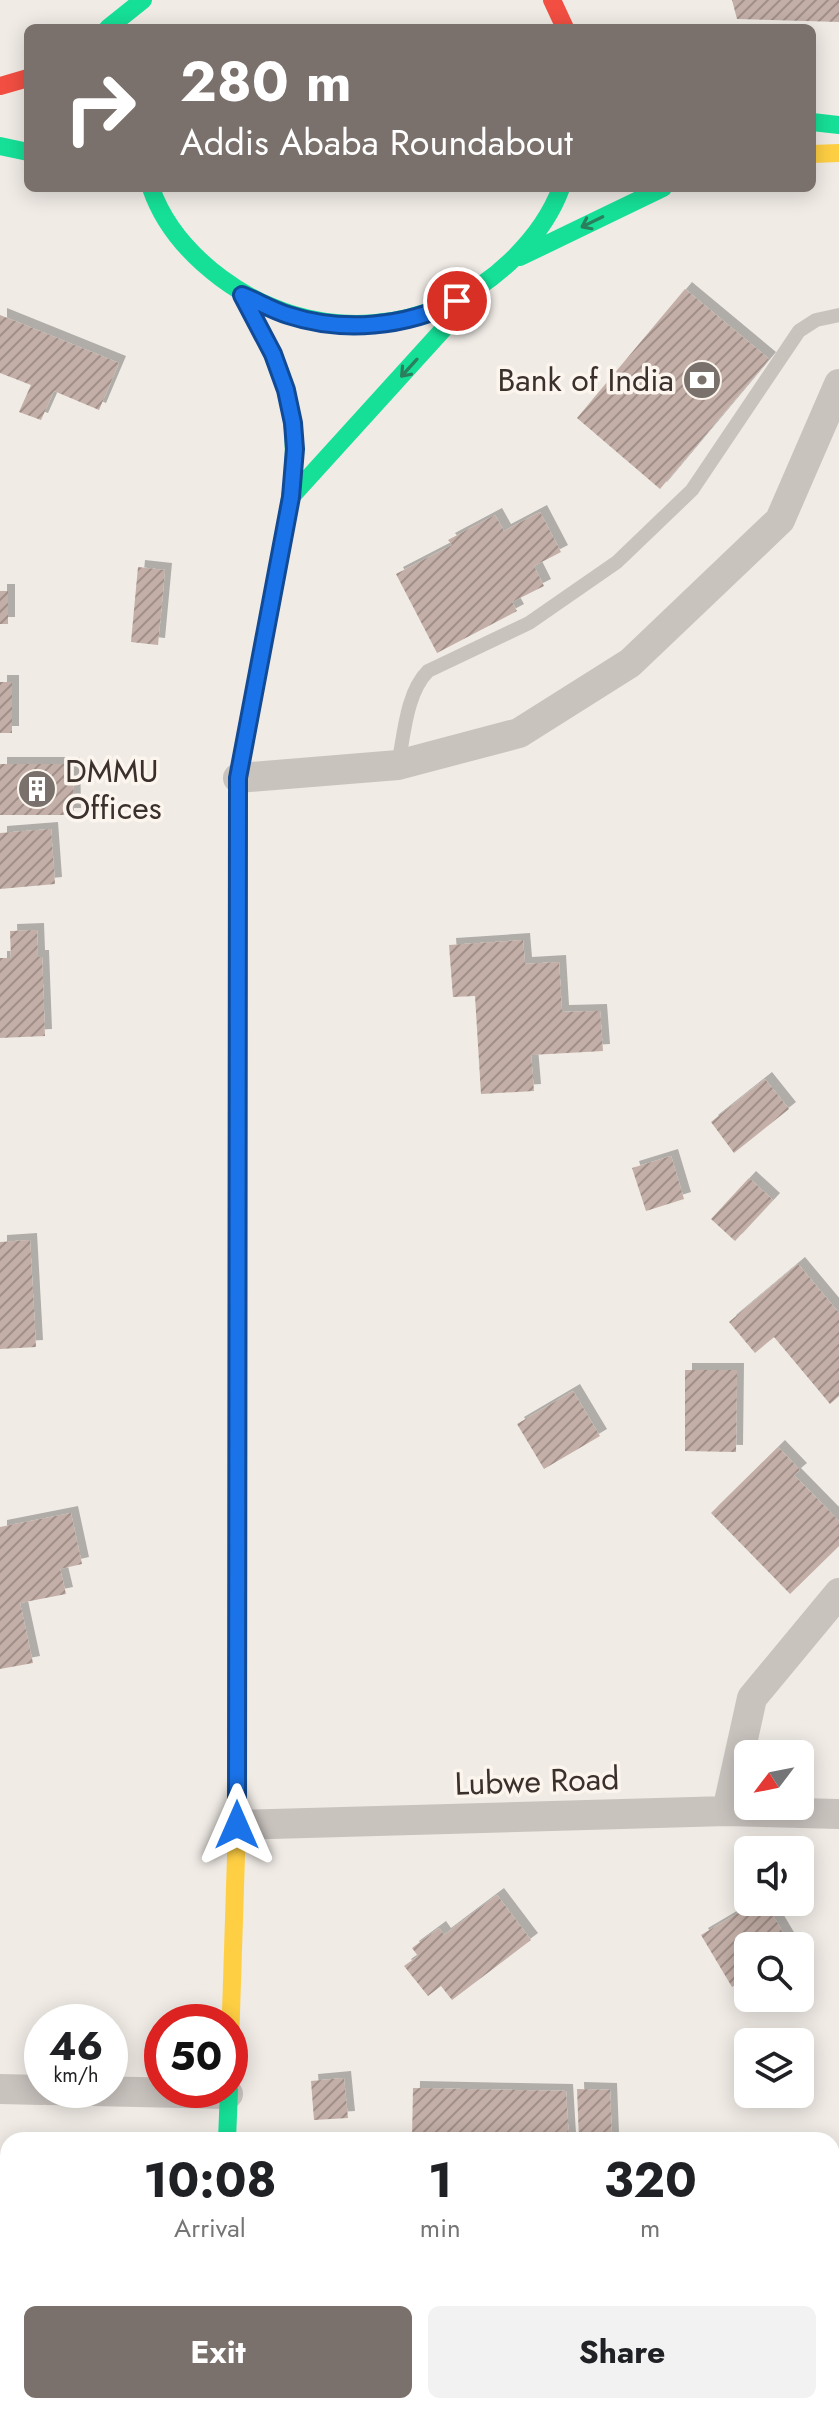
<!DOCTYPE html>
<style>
:root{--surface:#fff;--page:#f2f2f2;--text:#202124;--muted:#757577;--accent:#7a716c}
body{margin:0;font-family:Jost,sans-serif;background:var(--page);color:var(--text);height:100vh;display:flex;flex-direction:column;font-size:30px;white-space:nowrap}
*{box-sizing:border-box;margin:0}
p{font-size:26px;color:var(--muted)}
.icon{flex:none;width:44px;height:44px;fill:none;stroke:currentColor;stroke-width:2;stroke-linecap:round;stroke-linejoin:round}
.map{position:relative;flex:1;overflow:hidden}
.details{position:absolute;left:0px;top:2132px;width:840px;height:282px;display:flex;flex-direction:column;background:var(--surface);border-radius:24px 24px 0 0;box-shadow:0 4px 20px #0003}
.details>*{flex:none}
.guide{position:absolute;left:24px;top:24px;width:792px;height:168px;border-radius:12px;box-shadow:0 4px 20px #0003;background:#7a716c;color:#fff;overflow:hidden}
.needle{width:52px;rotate:238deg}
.buttons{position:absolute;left:734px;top:1740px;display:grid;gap:16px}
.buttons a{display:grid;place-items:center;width:80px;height:80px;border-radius:12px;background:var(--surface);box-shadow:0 4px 20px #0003;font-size:40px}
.speed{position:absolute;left:24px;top:2004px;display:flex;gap:16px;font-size:40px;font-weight:700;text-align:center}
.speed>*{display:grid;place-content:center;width:104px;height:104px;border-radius:50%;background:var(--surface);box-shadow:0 4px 20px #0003;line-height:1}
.speed small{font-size:20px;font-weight:400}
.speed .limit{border:12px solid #d22;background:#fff;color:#111}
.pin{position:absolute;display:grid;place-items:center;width:68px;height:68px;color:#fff;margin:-34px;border:4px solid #fff;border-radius:50%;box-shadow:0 2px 8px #0007}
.me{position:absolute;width:88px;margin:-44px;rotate:0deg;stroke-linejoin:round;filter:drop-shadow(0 0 6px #0008)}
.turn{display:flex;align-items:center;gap:28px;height:168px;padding:0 24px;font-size:36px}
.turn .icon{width:104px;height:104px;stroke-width:2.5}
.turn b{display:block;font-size:56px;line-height:68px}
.eta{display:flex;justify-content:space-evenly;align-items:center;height:136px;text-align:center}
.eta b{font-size:48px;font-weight:700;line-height:56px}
.primary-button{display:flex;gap:16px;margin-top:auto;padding:16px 24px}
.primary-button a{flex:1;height:92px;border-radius:12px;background:var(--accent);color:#fff;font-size:32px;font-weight:700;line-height:92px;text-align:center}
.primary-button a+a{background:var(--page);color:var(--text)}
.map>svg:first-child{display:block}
</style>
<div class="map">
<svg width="839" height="2413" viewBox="0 0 839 2413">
<defs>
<pattern id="building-hatch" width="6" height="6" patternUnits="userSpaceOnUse" patternTransform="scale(2)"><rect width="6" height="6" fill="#c3afa7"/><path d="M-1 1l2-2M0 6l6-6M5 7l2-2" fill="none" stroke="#a08f88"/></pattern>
<filter id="shadow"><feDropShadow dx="7" dy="-7" stdDeviation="0" flood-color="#0004"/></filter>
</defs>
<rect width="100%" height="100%" fill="#f0ebe5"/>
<!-- building -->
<path fill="url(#building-hatch)" filter="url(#shadow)" d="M732,0h107v22l-102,-3z
M685,289l84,70 -109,130 -83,-71z
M0,315l119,48 -20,47 -45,-19 -13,29 -22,-8 12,-27 -31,-12z
M540,512l21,40 -27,14 10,20 -32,16 5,9 -80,42 -41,-79 56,-29 -4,-5 47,-25 9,16z
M138,567l27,3 -7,75 -27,-3z
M0,591h8v33h-8z
M0,682h12v51h-12z
M0,764h73l1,51h-74z
M51,829l4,55 -55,5v-56z
M37,930l1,27h4l3,79 -45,2v-80h11l-1,-27z
M523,940l2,24 34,-2 3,50 38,-1 3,40 -72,4 3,36 -53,3 -6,-98 -22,1 -4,-52z
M765,1079l24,30 -55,44 -23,-31z
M671,1156l13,43 -38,12 -14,-43z
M749,1178l24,22 -38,41 -24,-22z
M30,1240l6,107 -36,2v-107z
M798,1264l41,49v83l-9,8 -56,-67 -19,16 -26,-31z
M685,1370h52l-1,82 -51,-1z
M573,1391l27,45 -56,33 -27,-45z
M778,1447l22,23 -6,5 45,46v25l-49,48 -79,-81z
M71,1513l11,51 -22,5 6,25 -46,9 13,60 -33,6v-142z
M497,1895l34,45 -79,60 -11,-14 -13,10 -24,-30 14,-10 -6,-8 27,-20 5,7z
M757,1902h8l26,44h-43v32l-16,9 -31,-52z
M344,2078l4,40 -34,2 -3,-39z
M413,2088l153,3 3,49h-157z
M577,2089l33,1 2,50h-33z
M839,2256v29l-7,7v-29z
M0,2290l8,11v18l-8,6z
M558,2406h46v7h-46z"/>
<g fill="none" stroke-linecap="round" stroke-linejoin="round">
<!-- lane -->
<path stroke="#c9c3be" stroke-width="14" d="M398,765c6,-29 8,-72 30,-94l101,-48 88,-61 75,-72 107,-159 17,-11 23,-5"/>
<!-- street -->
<path stroke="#c9c3be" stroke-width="30" d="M238,778l160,-13 121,-32 111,-70 150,-143 59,-136
M727,1811l25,-113 87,-105
M237,1825l490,-14 112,3
M0,2089l42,1
M47,2090l181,4"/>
<!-- fast -->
<path stroke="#16e098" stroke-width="18" d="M108,28l35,-28
M812,122l27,3
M0,146l28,6
M151,188c13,38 38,66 70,90 91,68 212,60 293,-20 20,-20 37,-43 47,-70
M520,257l143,-69
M242,295c16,31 34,61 44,95 18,63 1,126 -10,189
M291,497l177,-195
M237,1543l1,-662
M227,2140l2,-50
M241,2406l3,7"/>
<!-- slow -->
<path stroke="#ffcf43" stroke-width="18" d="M812,154l27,-1
M238,881v-103l38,-199
M230,2044l7,-219v-282"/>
<!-- jam -->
<path stroke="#f24e42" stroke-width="18" d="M552,0l13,28
M0,86l28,-8"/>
</g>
<!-- one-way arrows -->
<defs><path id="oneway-shaft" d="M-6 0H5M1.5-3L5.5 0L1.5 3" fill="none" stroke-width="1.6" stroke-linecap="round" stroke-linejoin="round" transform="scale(2)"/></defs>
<g stroke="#2a7f5c">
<use href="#oneway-shaft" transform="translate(592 222) rotate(154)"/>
<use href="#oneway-shaft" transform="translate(409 368) rotate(132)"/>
</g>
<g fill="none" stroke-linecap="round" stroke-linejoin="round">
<defs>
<path id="route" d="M237,1825l1,-1047 53,-281 4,-48 -2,-26 -7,-33 -13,-36 -31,-59c15,6 30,15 46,20 55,18 118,12 169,-14"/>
</defs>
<!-- route casing -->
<use href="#route" stroke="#114b97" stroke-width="20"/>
<!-- route -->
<use href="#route" stroke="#1a73e8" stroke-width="14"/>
</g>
<!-- icons -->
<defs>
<symbol id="bank-disc" viewBox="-11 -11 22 22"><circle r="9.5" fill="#7a716c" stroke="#fbf5ee"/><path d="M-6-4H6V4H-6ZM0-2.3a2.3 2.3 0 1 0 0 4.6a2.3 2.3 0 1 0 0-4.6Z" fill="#fff"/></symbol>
<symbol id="building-disc" viewBox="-11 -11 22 22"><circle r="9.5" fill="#7a716c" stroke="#fbf5ee"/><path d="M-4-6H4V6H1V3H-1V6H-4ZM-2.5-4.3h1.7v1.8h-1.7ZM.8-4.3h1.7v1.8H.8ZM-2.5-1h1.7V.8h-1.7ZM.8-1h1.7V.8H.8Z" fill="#fff"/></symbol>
</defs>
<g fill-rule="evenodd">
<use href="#bank-disc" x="680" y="358" width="44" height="44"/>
<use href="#building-disc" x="15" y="767" width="44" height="44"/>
</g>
<g text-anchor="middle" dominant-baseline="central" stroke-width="7" stroke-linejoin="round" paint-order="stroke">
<!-- poi labels -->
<g font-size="32" fill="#3b302b" stroke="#fbf5ee" text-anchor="end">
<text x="674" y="380">Bank of India</text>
<text x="65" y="771" text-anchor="start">DMMU<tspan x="65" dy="37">Offices</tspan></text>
</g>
<!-- street labels -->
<g font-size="32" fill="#3b302b" stroke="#fbf5ee">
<text transform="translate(537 1781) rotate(-2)">Lubwe Road</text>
</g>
</g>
</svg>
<div class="buttons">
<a><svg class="needle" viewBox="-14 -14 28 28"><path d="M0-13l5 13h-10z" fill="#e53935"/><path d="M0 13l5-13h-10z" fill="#757577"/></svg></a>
<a><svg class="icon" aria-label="sound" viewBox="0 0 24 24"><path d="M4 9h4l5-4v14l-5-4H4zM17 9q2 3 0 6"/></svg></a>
<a><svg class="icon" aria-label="search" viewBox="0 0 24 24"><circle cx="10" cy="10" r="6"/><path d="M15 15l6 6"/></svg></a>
<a><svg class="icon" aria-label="layers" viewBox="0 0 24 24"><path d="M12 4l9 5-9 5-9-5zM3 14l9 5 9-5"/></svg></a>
</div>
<div class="speed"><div>46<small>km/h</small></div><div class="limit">50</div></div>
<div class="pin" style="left:457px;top:301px;background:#d93025"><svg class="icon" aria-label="arrive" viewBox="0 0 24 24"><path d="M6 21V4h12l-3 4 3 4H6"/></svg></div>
<svg class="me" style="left:237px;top:1825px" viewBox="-20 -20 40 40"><path d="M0-17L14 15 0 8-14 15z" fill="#1a73e8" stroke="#fff" stroke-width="4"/></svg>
<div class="guide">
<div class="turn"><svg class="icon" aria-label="right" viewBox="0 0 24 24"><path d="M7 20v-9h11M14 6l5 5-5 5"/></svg><div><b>280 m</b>Addis Ababa Roundabout</div></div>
</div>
<section class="details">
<div class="eta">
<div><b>10:08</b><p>Arrival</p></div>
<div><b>1</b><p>min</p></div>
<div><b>320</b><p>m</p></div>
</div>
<div class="primary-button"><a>Exit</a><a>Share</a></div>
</section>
</div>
